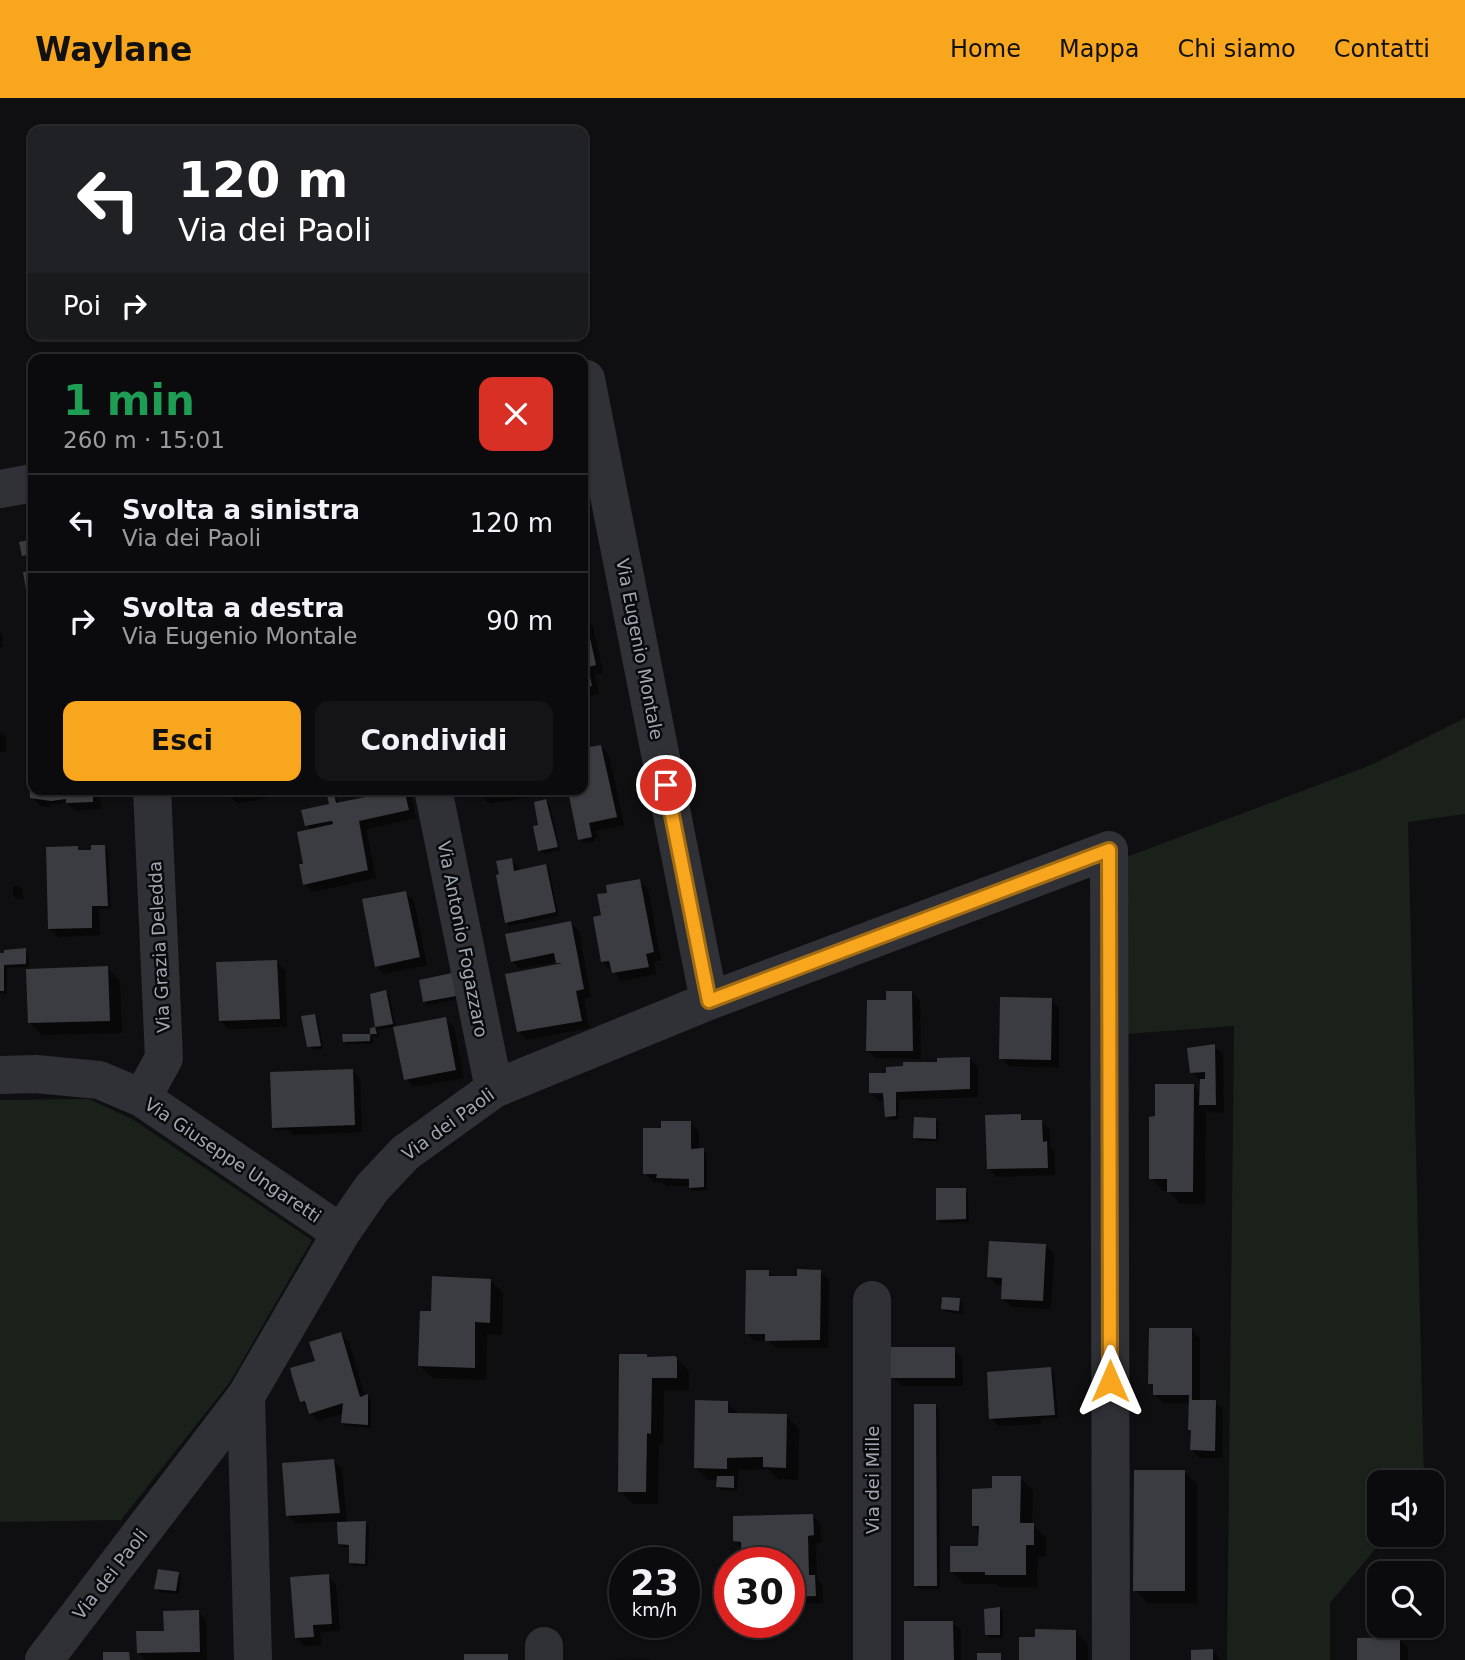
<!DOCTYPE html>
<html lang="it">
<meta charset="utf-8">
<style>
:root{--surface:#0b0b0d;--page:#141416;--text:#f1f3f6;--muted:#9a9b9d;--line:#2b2b2e;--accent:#f9a61f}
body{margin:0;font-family:"DejaVu Sans",sans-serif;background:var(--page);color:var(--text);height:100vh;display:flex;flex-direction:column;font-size:26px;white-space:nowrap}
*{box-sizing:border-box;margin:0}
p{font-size:23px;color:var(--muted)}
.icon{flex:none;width:38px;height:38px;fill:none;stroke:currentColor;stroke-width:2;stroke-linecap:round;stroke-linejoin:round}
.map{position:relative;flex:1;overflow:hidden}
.sheet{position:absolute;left:28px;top:256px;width:560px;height:441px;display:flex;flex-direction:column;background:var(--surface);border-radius:14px;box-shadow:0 2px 5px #0004,0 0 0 2px var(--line)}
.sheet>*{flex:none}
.top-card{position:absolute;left:28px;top:28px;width:560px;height:214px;border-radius:14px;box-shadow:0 2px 5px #0004,0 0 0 2px var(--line);background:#202124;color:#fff;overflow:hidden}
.buttons{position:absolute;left:1367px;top:1372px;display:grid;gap:14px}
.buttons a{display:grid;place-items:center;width:77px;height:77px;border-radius:14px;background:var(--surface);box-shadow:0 2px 5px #0004,0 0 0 2px var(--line);font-size:35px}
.speed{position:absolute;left:609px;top:1449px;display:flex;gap:14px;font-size:35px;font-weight:700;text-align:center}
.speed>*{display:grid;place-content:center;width:91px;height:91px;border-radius:50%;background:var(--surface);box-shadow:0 2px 5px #0004,0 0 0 2px var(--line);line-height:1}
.speed small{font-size:18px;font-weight:400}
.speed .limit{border:10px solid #d22;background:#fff;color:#111}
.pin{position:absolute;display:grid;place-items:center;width:60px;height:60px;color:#fff;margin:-30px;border:4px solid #fff;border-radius:50%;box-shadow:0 2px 7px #0007}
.me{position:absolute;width:77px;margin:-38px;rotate:0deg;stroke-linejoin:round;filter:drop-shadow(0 0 5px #0008)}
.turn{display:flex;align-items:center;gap:24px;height:147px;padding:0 35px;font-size:32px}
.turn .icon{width:91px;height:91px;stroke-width:2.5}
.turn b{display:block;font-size:49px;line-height:60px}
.then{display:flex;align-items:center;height:66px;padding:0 35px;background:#0003;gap:14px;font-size:26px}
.round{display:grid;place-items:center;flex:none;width:74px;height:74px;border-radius:14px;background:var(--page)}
.overview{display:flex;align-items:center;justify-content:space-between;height:119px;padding:0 35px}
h1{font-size:42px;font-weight:600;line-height:52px;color:#1e9e55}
.primary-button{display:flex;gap:14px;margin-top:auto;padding:14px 35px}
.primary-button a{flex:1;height:80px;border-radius:14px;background:var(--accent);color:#111;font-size:28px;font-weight:600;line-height:80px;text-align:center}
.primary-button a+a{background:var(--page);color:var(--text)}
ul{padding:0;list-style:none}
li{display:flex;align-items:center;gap:21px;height:98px;padding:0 35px;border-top:2px solid var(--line)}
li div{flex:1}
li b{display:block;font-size:26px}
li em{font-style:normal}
header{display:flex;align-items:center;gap:42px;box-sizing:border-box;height:98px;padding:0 35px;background:var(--accent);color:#111}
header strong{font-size:33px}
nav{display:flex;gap:38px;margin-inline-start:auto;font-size:24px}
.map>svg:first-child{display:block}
</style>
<header>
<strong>Waylane</strong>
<nav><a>Home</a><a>Mappa</a><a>Chi siamo</a><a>Contatti</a></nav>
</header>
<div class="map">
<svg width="1465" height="1562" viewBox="0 0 1465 1562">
<rect width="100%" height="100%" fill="#0f0f11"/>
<!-- green -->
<path fill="#1a211a" d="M1465,620v96l-57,8 16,660h-45v53h8l-57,68v57h-103l7,-634 -108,8 -5,-175 250,-94z
M89,1001l43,20 180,121 -82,142 -109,138 -121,2v-422z"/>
<!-- shadow -->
<path fill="#0007" d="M583,517v3l10,8 10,47 -8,2 4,19 -16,3z
M0,534l3,3v12h-3z
M33,559v14l-6,-7z
M0,635h2l4,4v15h-6z
M601,648l8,9 15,70 -28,6 2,7h-4l1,3 -11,2 -4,-4 -1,-50h4v-39z
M30,657h3v34h67l1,20 -25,2 -9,-8 -16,1 1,3 -12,-1 -8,-9z
M229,691h70v2l-61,13 -8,-8z
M357,691h23l-19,4z
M480,691h66l1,2 -8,1 1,3 -50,9 -9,-8z
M404,693l8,8 4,19 -50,11 10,49 -63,14 -9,-8 1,-19 7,-35 -6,-5 25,-20 3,-10 3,4 1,5z
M546,703l4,4 10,45 -16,4 -4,-4v-23z
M104,748l4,4 3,59h-12l1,26 -42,2 -8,-9 27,-81 5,5 11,3z
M511,762l8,8 1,3 26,-5 3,4 10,46 -49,10 -4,-4z
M639,783l9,8 13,71 -7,2 2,12 -34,7 -8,-9 -1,-2h-2l-8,-8v-46l6,-22z
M13,788h6l3,3 1,10h-6l-4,-4z
M406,795l8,8 13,64 -43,9 -8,-8z
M571,825l8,8 12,66 -7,1 5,30 -62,12 -9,-9 40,-65 -1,-4 -37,7 -8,-8z
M25,852l4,4v16l78,-2 13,13 2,52 -80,2 -12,-12 -3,-56 -20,1v26h-7v-40z
M276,864l9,8 2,57 -58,2 -9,-8z
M451,877l8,24 -31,6 -3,-4z
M385,893l4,4 7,33 49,-9 9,8 10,51 -50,9 -8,-8 -11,-52 -17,3 2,7h-5l-2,-3v10h-25l-4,-3 25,-5 3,2v-9l5,-1 -5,-33z
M911,894l9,9 1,58 -45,-1 -9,-8 20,-49z
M1051,902l8,8v60l-50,-2 -8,-8z
M314,918l4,3 5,30 -10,1 -4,-4z
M1214,948l9,8 1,59 -15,-1 -3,-3 -1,95h-24l-13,-13h-4l-13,-13 5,-60 37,-32 8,8 -1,-13 -8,-9z
M970,961l8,8v30l-79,3v19l-9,1 -3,-4 -1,-16 -7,1 -6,-6 12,-1 3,-19z
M352,972l8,9 2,53 -69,3 -5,-5 -11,1 -4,-4z
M1020,1018l5,5h16l9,9v17l4,4 1,24 -58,2 -8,-9z
M936,1021l3,4v18h-21l-3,-4z
M691,1025l8,8v19h4l4,4v36l-13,1 -5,-5h-23l-4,-4h-9l-8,-9 18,-43z
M965,1092l3,4 1,28 -28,1 -4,-4z
M1046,1148l8,8 -3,55 -40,-2 -8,-9 1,-13h-7l-8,-9z
M820,1173l9,9 -1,68h-53l-6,-7h-14l-9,-8 22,-61 7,6h24z
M490,1182l13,13 -1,42 -15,-1 -1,46 -53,-2 -13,-12 12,-53z
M959,1202l4,4 -1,10 -15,-2 -4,-4z
M1191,1232l9,8v63l15,1 8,8 -1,48h-22l-8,-8v-18l-2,-3 1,-26h-28l-8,-9v-6l-5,-5z
M340,1236l9,8 16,55 2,-1 4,3v29l-25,-2 -4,-3 2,-10 -26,8 -16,-20 15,-39z
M954,1251l8,8 1,29h-62l-8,-8z
M676,1260l13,13v19h-25l-1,55h-4l-1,59h-25l-13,-13 29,-132z
M1051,1271l3,3 4,46 -17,1v5l-42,2 -8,-8z
M727,1305l13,12 46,1 13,13 -1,51 -20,-1 -10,-10 -29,1 -2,21 -16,-1 -3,-3v-7h-10l-13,-13z
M936,1308l3,4 1,179h-21l-3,-4z
M334,1363l8,8 5,54h18l4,3 -1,40h-14l-4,-4v-15h-7l-4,-4v-22l-43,3 -8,-8z
M1184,1374l13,12v119h-49l-13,-13z
M1020,1380l13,12 -1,35 14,12v20h-8l-1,30h-38l-3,-3h-31l-13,-12 28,-24v-16l-6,-7 20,-35z
M812,1417l8,9 1,19h-5l1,36 5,6 1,18 -34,2v-42l-46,-14 -8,-8z
M178,1476l3,3 -2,17 -19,-2 -4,-4z
M328,1478l8,8 4,47 -20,1 2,13 -17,1 -9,-8z
M1000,1511l3,3v26h-13l-4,-3z
M198,1514l8,8 1,40h-61l-7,-7z
M646,1524h24l1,9 -21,2 -4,-4z
M953,1525l8,8v29h-56z
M1075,1533l13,13v16h-67l15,-21z
M1399,1541l9,8v13h-50z
M1213,1553l8,9h-28z
M650,1561l1,1h-52z"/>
<!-- building -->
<path fill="#3b3c41" d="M33,441v68h-1l-1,-6h-3l-5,-29 7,-1 -3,-16 -5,1 -3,-14z
M583,518h2l11,49 -8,2 4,19 -9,1z
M601,647l16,72 -28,6 3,14 -14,3 -10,-49 15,-2v-41z
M29,655h4v36h60v13l-27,1v-4l-15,2 -21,-3z
M227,691h31v1l-29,7z
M404,691l5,21 -50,11 9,49 -65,15 -4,-21h4l-6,-32 36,-8 -1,-3h-1l-26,5 -4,-16 28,-6 -2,-9 7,-2 2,10z
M478,691h33l1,2 -32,6z
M546,701l12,48 -20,4 -5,-25 5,-1 -4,-23z
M91,747h14l3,61h-16v22l-44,1 -2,-82 32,-1v4h13z
M512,760l2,13 32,-7 10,48 -51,11 -9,-48 3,-1 -3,-13z
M640,781l14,73 -8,2 3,13 -37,6 -3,-12 -8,1 -8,-45 8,-2 -4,-21 10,-1 -1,-8z
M406,793l14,66 -45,10 -13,-68z
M571,823l13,68 -8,2 6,30 -65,11 -12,-58 58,-11h-7l-2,-10 -43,9 -6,-28z
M26,850v16l-22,1v26h-4v-38h4v-3z
M277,862l3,59 -61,2 -3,-59z
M108,868l2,55 -82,2 -2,-54z
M452,875l4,23 -33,6 -4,-22z
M386,892l7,34 -18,3 -5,-33z
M886,893h26l1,60h-47l1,-51h19z
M1000,899l52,1 -1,62 -52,-1z
M315,916l6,32 -14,1 -6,-31z
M446,919l10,53 -52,10 -11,-53z
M375,929l2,7h-7v7l-27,1 -1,-8h28v-6z
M1215,946l1,61h-17l1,-26h5v-7l-15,1 -3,-25z
M970,959v32l-74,3v24l-11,1 -2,-24h-14v-20h17v-6l17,-1v-4h34v-4z
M353,971l2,56 -83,3 -2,-56z
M1155,986h39l-1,108h-26v-13h-18v-62l6,-1z
M1021,1016v6h21l1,22 4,-1 1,27 -61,1 -2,-54z
M914,1019l22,1v21l-23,-1z
M661,1023h30v28l13,-1v39l-15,1v-9l-33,-1 1,-4h-14v-46h18z
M936,1090h30v31l-30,1z
M989,1143l57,3 -3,57 -42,-2 1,-21 -15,-1z
M797,1171l24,1 -1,70 -55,1v-7h-20l1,-64h23v6h28z
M432,1178l59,3 -1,44 -15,-1v46l-57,-2 2,-55h11z
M942,1199l18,1 -1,13 -18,-2z
M1149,1230h43v72h24l-1,51 -25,-1 1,-20h-3l1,-35h-36v-11h-5z
M341,1234l19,65 8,-3v31l-27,-2 2,-20 -34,11 -4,-13 -5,1 -8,-26 -2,-8 25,-7 -6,-19z
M891,1249h64v31h-64z
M619,1256h28v3l28,-1 2,2v20h-25l-1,56 -4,-1 -1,59h-28z
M1051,1269l4,48 -66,4 -2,-47z
M695,1302l33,1v12l59,1 -1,54 -23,-1v-10l-36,1v11l-33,-1z
M914,1306h22l1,182h-23z
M334,1361l6,54 -54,3 -4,-53z
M1134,1372h51v121h-52z
M717,1378h17v12l-18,-1z
M992,1378h29l-1,47h14v22h-8v30h-41v-3h-35v-26h28l1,-20h-7v-37l20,-1z
M813,1416l1,21 -6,1 1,39h6l1,21 -27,1v-34h-47l-1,-21 -8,-1v-25z
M366,1423l-1,43 -16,-1v-18l-11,-1 -1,-22z
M158,1471l21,3 -3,19 -22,-2z
M329,1476l3,50 -19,1 1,12 -19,1 -5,-61z
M1000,1509v28h-15l-1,-26z
M199,1512l1,42 -63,1 -1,-22h28l-1,-20z
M904,1523h49l1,39h-50z
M644,1524h23l1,6 -23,2z
M1035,1531l41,1v30h-57v-23h16z
M1400,1539v23h-43v-22z
M1213,1551v11h-22v-10z
M103,1554h26l1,8h-27z
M977,1555h24v7h-24z
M464,1556h44v6h-44z"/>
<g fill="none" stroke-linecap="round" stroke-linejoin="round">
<!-- minor -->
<path stroke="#303136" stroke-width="38" d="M586,281l123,622
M0,391l33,-6
M433,691l61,300
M0,977l36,-1 63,6 43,18 199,135
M142,1000l22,-40 -12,-269
M872,1202v360
M246,1298l7,264
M544,1548v14
M44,1562l202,-264 95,-163 31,-45 33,-35 89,-64 215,-88 400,-151 2,810"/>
</g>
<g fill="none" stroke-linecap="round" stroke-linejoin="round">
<defs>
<path id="route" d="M666,687l43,216 400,-151 1,531"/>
</defs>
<!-- route casing -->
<use href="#route" stroke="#a26c14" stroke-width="18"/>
<!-- route -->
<use href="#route" stroke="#f9a61f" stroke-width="12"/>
</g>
<g text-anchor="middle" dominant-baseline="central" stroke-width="5" stroke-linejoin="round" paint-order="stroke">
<!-- street labels -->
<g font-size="18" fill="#a0a6b2" stroke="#0a0a0c">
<text transform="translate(640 551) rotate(79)">Via Eugenio Montale</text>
<text transform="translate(463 841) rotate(79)">Via Antonio Fogazzaro</text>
<text transform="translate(159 849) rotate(-93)">Via Grazia Deledda</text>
<text transform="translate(448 1026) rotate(-36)">Via dei Paoli</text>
<text transform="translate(233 1062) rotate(34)">Via Giuseppe Ungaretti</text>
<text transform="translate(872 1382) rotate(-90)">Via dei Mille</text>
<text transform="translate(110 1476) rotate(-52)">Via dei Paoli</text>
</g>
</g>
</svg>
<div class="buttons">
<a><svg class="icon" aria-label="sound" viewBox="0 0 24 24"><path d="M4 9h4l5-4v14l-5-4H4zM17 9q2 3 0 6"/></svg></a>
<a><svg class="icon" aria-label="search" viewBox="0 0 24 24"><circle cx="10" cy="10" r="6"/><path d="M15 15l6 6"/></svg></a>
</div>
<div class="speed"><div>23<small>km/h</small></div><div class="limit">30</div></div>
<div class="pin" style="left:666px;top:687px;background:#d93025"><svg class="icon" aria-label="arrive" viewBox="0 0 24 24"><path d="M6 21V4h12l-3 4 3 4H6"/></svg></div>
<svg class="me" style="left:1110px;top:1283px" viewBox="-20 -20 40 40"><path d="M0-17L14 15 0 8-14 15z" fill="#f9a61f" stroke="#fff" stroke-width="4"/></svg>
<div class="top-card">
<div class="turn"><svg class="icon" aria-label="left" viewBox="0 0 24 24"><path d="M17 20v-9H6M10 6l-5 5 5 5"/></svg><div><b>120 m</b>Via dei Paoli</div></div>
<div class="then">Poi<svg class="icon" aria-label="right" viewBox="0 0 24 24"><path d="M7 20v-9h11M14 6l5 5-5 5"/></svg></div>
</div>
<section class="sheet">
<div class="overview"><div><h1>1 min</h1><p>260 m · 15:01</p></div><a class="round" style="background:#d93025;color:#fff"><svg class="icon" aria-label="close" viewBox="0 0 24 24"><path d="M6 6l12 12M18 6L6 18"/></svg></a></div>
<ul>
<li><svg class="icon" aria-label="left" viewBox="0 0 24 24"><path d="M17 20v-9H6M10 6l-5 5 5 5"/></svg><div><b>Svolta a sinistra</b><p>Via dei Paoli</p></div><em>120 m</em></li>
<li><svg class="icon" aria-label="right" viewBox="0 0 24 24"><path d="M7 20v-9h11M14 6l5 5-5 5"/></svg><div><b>Svolta a destra</b><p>Via Eugenio Montale</p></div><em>90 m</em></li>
</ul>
<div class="primary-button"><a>Esci</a><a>Condividi</a></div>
</section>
</div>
